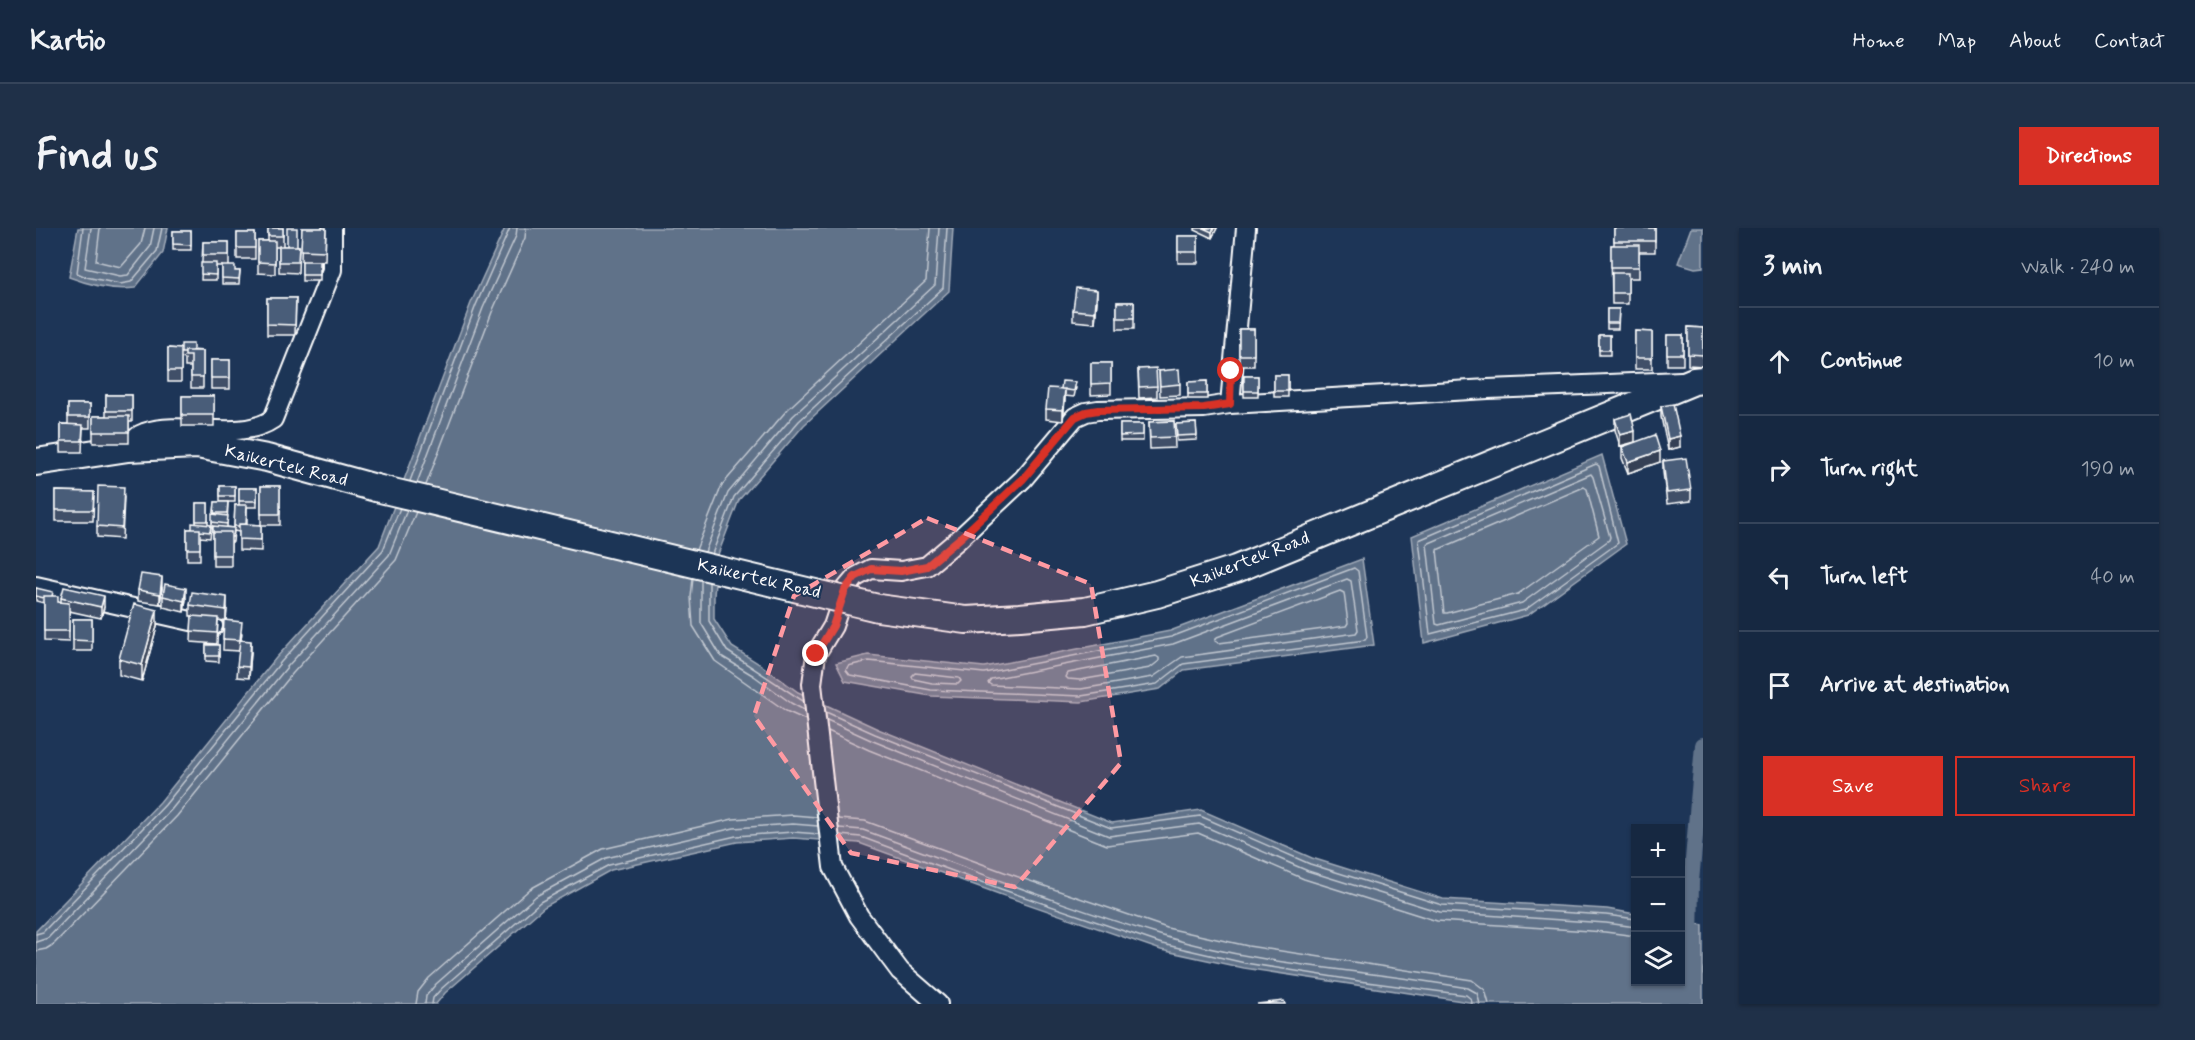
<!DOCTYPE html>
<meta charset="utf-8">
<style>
:root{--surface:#162841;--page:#1f3048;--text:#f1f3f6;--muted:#9ea6b1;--line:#35445a;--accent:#d93025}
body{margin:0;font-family:Mynerve,sans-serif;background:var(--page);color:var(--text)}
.controls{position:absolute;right:18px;bottom:18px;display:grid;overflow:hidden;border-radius:0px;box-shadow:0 2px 4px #0004}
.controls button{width:54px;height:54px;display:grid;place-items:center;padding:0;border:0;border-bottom:2px solid var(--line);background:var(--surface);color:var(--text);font:30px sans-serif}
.stop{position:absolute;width:18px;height:18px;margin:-14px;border:4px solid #d93025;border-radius:50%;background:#fff}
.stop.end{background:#d93025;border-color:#fff;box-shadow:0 2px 6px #0008}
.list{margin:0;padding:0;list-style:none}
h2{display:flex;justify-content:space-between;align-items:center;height:78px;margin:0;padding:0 24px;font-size:26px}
h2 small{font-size:20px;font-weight:400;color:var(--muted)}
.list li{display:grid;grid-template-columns:39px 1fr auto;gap:18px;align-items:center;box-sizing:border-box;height:108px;padding:0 24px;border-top:2px solid var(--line)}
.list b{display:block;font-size:22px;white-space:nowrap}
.list em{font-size:20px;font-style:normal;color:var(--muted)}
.actions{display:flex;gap:12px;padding:18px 24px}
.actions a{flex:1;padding:14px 0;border:2px solid var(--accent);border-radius:0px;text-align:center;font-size:21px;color:var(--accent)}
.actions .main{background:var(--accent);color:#fff}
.icon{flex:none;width:33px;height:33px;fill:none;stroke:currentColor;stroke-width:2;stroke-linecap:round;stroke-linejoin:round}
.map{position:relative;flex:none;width:1667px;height:776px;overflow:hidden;border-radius:0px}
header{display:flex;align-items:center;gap:36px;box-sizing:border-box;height:84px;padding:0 30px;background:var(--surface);border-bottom:2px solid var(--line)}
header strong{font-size:28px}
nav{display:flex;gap:33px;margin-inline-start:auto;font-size:21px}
.intro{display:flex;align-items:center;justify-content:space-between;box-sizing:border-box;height:144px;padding:0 36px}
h1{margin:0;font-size:42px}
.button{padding:15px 27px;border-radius:0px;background:var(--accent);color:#fff;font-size:21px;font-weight:700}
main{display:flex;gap:36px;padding:0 36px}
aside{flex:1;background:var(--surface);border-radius:0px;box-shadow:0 2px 4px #0004}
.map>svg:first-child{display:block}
.water{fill:#617289;stroke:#a0aab8;stroke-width:1.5}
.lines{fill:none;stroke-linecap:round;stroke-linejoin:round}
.shore{stroke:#c0c7d0;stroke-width:1.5}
.canal{stroke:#617289;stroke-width:16}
.minor-casing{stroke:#fff;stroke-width:22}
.secondary-casing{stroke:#fff;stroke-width:30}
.minor{stroke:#1d3557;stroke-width:18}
.secondary{stroke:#1d3557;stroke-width:26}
.secondary-bridge-casing{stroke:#fff;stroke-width:30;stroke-linecap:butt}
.secondary-bridge{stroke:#1d3557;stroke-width:26}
.wall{fill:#405068;stroke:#fff;stroke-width:1.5}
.shaded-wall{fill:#344155;stroke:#fff;stroke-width:1.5}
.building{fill:#4a5d79;stroke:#fff;stroke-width:1.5}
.route{stroke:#d93025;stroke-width:8}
.marked{fill:#ff9aa2;fill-opacity:0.2;stroke:#ff9aa2;stroke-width:4.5;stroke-dasharray:12 8;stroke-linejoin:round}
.labels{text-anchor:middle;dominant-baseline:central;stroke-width:4.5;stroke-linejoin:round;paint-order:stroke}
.street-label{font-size:18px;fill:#fff;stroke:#1d3557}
</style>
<header>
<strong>Kartio</strong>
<nav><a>Home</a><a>Map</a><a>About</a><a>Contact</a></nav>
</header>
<div class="intro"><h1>Find us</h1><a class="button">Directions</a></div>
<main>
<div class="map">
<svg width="1667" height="776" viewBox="0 0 1667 776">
<rect width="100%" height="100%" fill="#1d3557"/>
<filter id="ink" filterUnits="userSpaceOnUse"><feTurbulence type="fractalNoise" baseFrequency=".0167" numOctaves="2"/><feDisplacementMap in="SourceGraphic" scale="12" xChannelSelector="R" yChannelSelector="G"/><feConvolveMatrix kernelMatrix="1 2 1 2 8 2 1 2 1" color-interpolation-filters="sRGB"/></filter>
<g filter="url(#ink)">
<!-- water -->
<path class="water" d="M 42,0 L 132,0 L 127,25 L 99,60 C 77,63 54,57 33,49 Z
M 469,0 L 917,0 L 913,63 L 768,197 L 703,272 L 681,329 L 678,368 L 678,391 L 696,419 L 725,437 L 762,464 L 842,501 L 1076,595 L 1165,582 L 1276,630 L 1407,671 L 1571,681 L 1599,686 L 1600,754 L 1644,754 L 1645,693 L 1667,697 L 1667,776 L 1446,776 L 1208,740 L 1125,722 L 963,666 L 823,615 L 757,610 L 701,614 L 575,642 L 508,679 L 409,765 L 400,776 L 0,776 L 0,703 L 124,574 L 240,430 L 343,318 L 435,75 Z
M 1655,0 L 1667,0 L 1667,39 L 1659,40 L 1642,35 Z
M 1566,227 L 1590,316 L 1492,387 L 1388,415 L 1376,308 Z
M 1326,331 L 1338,417 L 1148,442 L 1124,461 L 1045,474 L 895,468 L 809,453 L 800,435 L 832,427 L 948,439 L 1134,403 Z"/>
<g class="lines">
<!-- shore -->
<path class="shore" d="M 47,0 L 41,45 L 50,49 L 84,56 L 95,54 L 121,23 L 126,0
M 55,0 L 49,40 L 84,48 L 92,47 L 114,19 L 118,0
M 64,0 L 60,33 L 85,39 L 105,16 L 109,0
M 1560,236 L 1563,238 L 1582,315 L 1489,382 L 1394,406 L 1383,312 Z
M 1555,246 L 1557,249 L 1574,309 L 1573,312 L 1486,375 L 1403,397 L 1400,396 L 1391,316 Z
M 374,253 L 440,77 L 474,0
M 381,255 L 447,80 L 480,8 L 481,0
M 390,257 L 456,84 L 489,10 L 490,0
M 1548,259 L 1551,261 L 1563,308 L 1482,366 L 1411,385 L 1408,385 L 1401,322 Z
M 660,322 L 686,257 L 752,181 L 890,53 L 894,0
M 669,324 L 692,265 L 757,188 L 899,57 L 903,0
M 676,326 L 698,269 L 763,193 L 907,60 L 911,0
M 1318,340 L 1322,343 L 1331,409 L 1329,412 L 1147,436 L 1121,456 L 1045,468 L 895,462 L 814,447 L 810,442 L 812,438 L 833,433 L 948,445 L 1135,409 Z
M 657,350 L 655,369 L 657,398 L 679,433 L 750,483 L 770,492
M 1311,351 L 1315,353 L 1322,402 L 1320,405 L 1146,429 L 1117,449 L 1045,461 L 955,457 L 952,455 L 955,451 L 1137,416 Z
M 665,352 L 665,395 L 685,428 L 718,448 L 755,475 L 768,482
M 673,354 L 673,393 L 691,423 L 767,473
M 1304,363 L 1308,365 L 1312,395 L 1310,398 L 1183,415 L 1179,413 L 1181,409 Z
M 1120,428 L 1123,430 L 1123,433 L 1114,440 L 1044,452 L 1032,451 L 1030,449 L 1032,445 Z
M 879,445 L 923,450 L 925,453 L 922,456 L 896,455 L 877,451 L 876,448 Z
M 790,484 L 839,506 L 1075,600 L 1164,588 L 1274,636 L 1406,677 L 1570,687 L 1600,691
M 791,492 L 837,513 L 1073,608 L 1163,596 L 1272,643 L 1404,684 L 1570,695 L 1600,699
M 792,503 L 833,522 L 1071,617 L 1162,605 L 1268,651 L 1401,693 L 1569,704 L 1600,708
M 802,591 L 829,593 L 971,645 L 1131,700 L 1212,718 L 1436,752 L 1449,762 L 1453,776
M 803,600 L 827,602 C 927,638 1026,678 1127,708 C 1226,738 1331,742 1432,760 L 1441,765 L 1444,776
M 804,607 L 825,609 L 965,661 L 1126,716 L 1209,735 L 1323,753 L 1430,767 L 1435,771 L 1436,776
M 0,706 L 7,704 L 129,577 L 245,434 L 347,322 L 364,280
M 0,714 L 12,710 L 135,582 L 251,439 L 353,327 L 371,282
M 0,723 L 10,721 L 18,716 L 141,588 L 257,445 L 360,332 L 380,284
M 380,776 L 382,764 L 393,750 L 494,661 L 567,621 L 697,591 L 757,587 L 781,589
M 389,776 L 390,768 L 400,756 L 500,668 L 570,630 L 698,600 L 757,596 L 782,598
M 396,776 L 397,770 L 405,761 L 504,674 L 573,637 L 700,608 L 757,604 L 783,606"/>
<!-- canal -->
<path class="canal" d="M 1654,716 L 1655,654 L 1667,517"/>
<defs>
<path id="minor" d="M 1194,176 L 1210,0
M 92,220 C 96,214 101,207 108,205 C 148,191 202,215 237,191 L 296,42 L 296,0
M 0,358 L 177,398
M 902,776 L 864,743 L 823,688 L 797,639 L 776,456 L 780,426 L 797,398 L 809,362 L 820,349 L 835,341 L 865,343 L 891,338 L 923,311 L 987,251 L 1039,189 L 1050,184 L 1062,182 L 1168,180 L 1194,176 L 1452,161 L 1645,153"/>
<path id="secondary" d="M 0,234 L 92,220 L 161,217 L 231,230 L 340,260
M 842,380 L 930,392 L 984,389 L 1049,383 L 1121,366 L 1200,341 L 1658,153 L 1667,152"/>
</defs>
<!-- minor casing -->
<use href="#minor" class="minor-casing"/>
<!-- secondary casing -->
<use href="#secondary" class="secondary-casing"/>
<!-- minor -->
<use href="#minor" class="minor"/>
<!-- secondary -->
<use href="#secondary" class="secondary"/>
<defs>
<path id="secondary-bridge" d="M 340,260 L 842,380"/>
</defs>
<!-- secondary-bridge casing -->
<use href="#secondary-bridge" class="secondary-bridge-casing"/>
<!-- secondary-bridge -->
<use href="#secondary-bridge" class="secondary-bridge"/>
</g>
<!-- wall -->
<path class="wall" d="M 232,0 L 247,0 L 247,18 L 263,18 L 262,45 L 243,44 L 243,19 L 239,19 L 239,46 L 222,45 L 222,13 L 232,13 Z
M 266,0 L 290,0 L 289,33 L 284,33 L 284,53 L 266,53 L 266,33 L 265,33 Z
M 1159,0 L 1181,0 L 1176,10 L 1159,2 Z
M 1578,0 L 1619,0 L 1619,24 L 1603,24 L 1603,50 L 1592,50 L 1592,76 L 1576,76 L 1575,17 L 1578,17 Z
M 137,3 L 155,3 L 155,22 L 137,22 Z
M 201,5 L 219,5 L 219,31 L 201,31 Z
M 1142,8 L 1162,8 L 1162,35 L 1142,35 Z
M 167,14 L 193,14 L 193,38 L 199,43 L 204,43 L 203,56 L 186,56 L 186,38 L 180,38 L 180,52 L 165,52 Z
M 231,70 L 260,70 L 259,107 L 231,107 Z
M 1061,73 L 1059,95 L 1037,93 L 1037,82 Z
M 1081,74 L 1098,74 L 1098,101 L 1081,101 Z
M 1571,81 L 1583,81 L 1582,101 L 1571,101 Z
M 1652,99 L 1667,100 L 1667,138 L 1652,137 Z
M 1203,101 L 1218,101 L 1218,138 L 1203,138 Z
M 1599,103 L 1616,104 L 1616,141 L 1599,141 Z
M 1563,107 L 1574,107 L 1574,127 L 1563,127 Z
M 1631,107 L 1647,107 L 1647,137 L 1631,137 Z
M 132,120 L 167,123 L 167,160 L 155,160 L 155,139 L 149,139 L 149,131 L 145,130 L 145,154 L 132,154 Z
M 175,132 L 194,132 L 194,161 L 175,161 Z
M 1055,135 L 1075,135 L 1075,166 L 1055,167 Z
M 1102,141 L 1121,158 L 1121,169 L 1103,170 Z
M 1123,143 L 1144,156 L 1144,167 L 1124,168 Z
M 1238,147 L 1252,147 L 1252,169 L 1238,169 Z
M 1208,148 L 1222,148 L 1222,169 L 1208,169 Z
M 1171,153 L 1171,171 L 1152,171 L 1152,154 Z
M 1040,160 L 1038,169 L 1029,168 L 1027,193 L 1010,191 L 1010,181 L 1025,161 Z
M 70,167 L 96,167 L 96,194 L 93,194 L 93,215 L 57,215 L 57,188 L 70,188 Z
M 146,168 L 178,168 L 178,198 L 146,198 Z
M 32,176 L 54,176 L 54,200 L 47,200 L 46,224 L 25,224 L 25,196 L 32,196 Z
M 1625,178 L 1644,219 L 1632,222 L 1625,189 Z
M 1579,191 L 1599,214 L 1584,218 L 1579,202 Z
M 1138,193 L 1139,220 L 1114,221 L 1113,194 Z
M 1160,195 L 1161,212 L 1141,213 L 1140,196 Z
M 1084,196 L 1107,196 L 1107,213 L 1084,213 Z
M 1586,219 L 1624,234 L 1592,245 L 1586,230 Z
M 1627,233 L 1655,262 L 1655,273 L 1631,276 L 1627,244 Z
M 184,258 L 199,258 L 199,274 L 184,274 Z
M 225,258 L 244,258 L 244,297 L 225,297 L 225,323 L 203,322 L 203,304 L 198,303 L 197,314 L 195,314 L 195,338 L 177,338 L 177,300 L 176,300 L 176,294 L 178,286 L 179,274 L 192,274 L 191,299 L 198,300 L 199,277 L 203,277 L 203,260 L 221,260 L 221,279 L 211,279 L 211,296 L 225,297 Z
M 20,263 L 58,264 L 57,293 L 20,293 Z
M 88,270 L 86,311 L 61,309 L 61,298 Z
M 160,275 L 172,275 L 172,297 L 175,302 L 174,310 L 164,309 L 164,332 L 151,332 L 151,301 L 156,301 L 160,296 Z
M 0,360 L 17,368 L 22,374 L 25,375 L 25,370 L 68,379 L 65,390 L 33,383 L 33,414 L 8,413 L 8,375 L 0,373 Z
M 126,360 L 124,376 L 102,373 L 102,362 Z
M 127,368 L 150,371 L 148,384 L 127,379 Z
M 154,377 L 191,380 L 190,392 L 206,405 L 205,412 L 215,424 L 213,450 L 201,449 L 203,423 L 187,422 L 188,393 L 182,392 L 181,416 L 155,414 L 156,388 L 154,388 Z
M 37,391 L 56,391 L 56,423 L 37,423 Z
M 121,398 L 106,453 L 83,447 L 83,431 Z
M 170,417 L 183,417 L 183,434 L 170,433 Z"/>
<!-- shaded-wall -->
<path class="shaded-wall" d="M 1178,0 L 1181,0 L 1176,10 L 1176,4 Z
M 1061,62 L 1061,73 L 1059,95 L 1059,84 Z
M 1029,161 L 1029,172 L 1027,193 L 1027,182 Z
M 1599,203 L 1599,214 L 1584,218 L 1584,207 Z
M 1644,208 L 1644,219 L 1632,222 L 1632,211 Z
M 1624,223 L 1624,234 L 1592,245 L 1592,234 Z
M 126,349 L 126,360 L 124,376 L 124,366 Z
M 150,360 L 150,371 L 148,384 L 148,373 Z
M 68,368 L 68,379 L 65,390 L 65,379 Z
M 191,369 L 191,380 L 190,393 L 190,382 Z
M 121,382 L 121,398 L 106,453 L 106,437 Z
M 215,413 L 215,424 L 213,450 L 213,439 Z"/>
<!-- building -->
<path class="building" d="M 232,0 L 247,0 L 247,8 L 232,8 Z
M 251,0 L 261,0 L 261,18 L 251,18 Z
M 266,0 L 290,0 L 289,23 L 265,22 Z
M 1167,0 L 1178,0 L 1176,4 Z
M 1578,0 L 1619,0 L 1619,13 L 1578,13 Z
M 137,3 L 155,3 L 155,17 L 137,16 Z
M 201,5 L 219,5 L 219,20 L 201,20 Z
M 1142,8 L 1162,8 L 1162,24 L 1142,24 Z
M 222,13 L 239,13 L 239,35 L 222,34 Z
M 167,14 L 193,14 L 193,27 L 167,27 Z
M 1575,17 L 1603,17 L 1603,39 L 1575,39 Z
M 243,18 L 263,18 L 262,34 L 243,34 Z
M 266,33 L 284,33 L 284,47 L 266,47 Z
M 165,35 L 180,35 L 180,47 L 165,46 Z
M 186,38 L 199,38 L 199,43 L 204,43 L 203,51 L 186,50 Z
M 1576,45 L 1592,45 L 1592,65 L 1576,65 Z
M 1040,60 L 1061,62 L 1059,84 L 1037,82 Z
M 231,70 L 260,70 L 259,97 L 231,96 Z
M 1081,74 L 1098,74 L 1098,90 L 1081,90 Z
M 1571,81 L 1583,81 L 1582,95 L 1571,95 Z
M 1652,99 L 1667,100 L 1667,127 L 1652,126 Z
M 1203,101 L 1218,101 L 1218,127 L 1203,127 Z
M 1599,103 L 1616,104 L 1616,130 L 1599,130 Z
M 1563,107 L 1574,107 L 1574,122 L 1563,122 Z
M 1631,107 L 1647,107 L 1647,126 L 1631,126 Z
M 145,116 L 157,116 L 157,123 L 149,123 L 149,125 L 145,125 Z
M 132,120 L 145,121 L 145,143 L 132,143 Z
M 149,123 L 167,123 L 167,149 L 155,149 L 155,128 L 149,128 Z
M 175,132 L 194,132 L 194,150 L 175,150 Z
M 1055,135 L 1075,135 L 1075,155 L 1055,156 Z
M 1120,140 L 1121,158 L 1103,159 L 1102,141 Z
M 1143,141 L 1144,156 L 1124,158 L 1123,143 Z
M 1238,147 L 1252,147 L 1252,163 L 1238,163 Z
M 1208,148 L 1222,148 L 1222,163 L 1208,163 Z
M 1026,153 L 1040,154 L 1038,163 L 1025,161 Z
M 1171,153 L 1171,166 L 1152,166 L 1152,154 Z
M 1012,160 L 1029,161 L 1027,182 L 1010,181 Z
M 70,167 L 96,167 L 96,183 L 70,183 Z
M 146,168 L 178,168 L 178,187 L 146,187 Z
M 32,176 L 54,176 L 54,189 L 32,189 Z
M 1637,176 L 1644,208 L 1632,211 L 1625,178 Z
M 1595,186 L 1599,203 L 1584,207 L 1579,191 Z
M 57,188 L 93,188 L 93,204 L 57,204 Z
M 1138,193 L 1139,209 L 1114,210 L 1113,194 Z
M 1160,195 L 1161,207 L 1141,208 L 1140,196 Z
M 25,196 L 47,197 L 46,213 L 25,213 Z
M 1084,196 L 1107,196 L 1107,207 L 1084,208 Z
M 1619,207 L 1624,223 L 1592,234 L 1586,219 Z
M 1650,230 L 1655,262 L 1631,265 L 1627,233 Z
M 62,258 L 88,259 L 86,300 L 61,298 Z
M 184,258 L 199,258 L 199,268 L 184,268 Z
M 225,258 L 244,258 L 244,286 L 225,286 Z
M 203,260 L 221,260 L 221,273 L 203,273 Z
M 20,263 L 58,264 L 57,282 L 20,282 Z
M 179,274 L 192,274 L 191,285 L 178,285 Z
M 160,275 L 172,275 L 172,293 L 160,293 Z
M 199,277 L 211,277 L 210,296 L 203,296 L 203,298 L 198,298 Z
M 176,286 L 192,288 L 191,296 L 176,294 Z
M 156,295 L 175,297 L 174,304 L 164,303 L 164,301 L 156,301 Z
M 203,296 L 225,297 L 225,312 L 203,311 Z
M 177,298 L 198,300 L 197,309 L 195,309 L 195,304 L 177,304 Z
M 151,301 L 164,301 L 164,321 L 151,321 Z
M 177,304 L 195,304 L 195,327 L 177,327 Z
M 105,346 L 126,349 L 124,366 L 102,362 Z
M 129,356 L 150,360 L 148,373 L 127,368 Z
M 28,359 L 68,368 L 65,379 L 25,370 Z
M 0,360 L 17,364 L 16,368 L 8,368 L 8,370 L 0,368 Z
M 156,364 L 191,369 L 190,382 L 154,377 Z
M 8,368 L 22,368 L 22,374 L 33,375 L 33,403 L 8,403 Z
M 98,376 L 121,382 L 106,437 L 83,431 Z
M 156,388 L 182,390 L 181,405 L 155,403 Z
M 37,391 L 56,391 L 56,413 L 37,412 Z
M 188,392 L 206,394 L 204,412 L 187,411 Z
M 204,412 L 215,413 L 213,439 L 201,438 Z
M 170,417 L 183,417 L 183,428 L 170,428 Z
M 1248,773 L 1249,776 L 1221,776 Z"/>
</g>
<g class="lines" filter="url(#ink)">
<!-- route -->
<path class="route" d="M 780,426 L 797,398 L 809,362 L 819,349 L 835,341 L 865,343 L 891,338 L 923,311 L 987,251 L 1039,189 L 1050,184 L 1062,182 L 1168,180 L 1194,176 L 1195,143"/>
</g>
<!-- marked area -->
<path class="marked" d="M 891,290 L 1055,356 L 1085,535 L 979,659 L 815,625 L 718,488 L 758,368 Z"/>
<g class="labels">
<!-- street labels -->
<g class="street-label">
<text transform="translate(250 238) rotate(14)">Kaikertek Road</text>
<text transform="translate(1214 332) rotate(-21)">Kaikertek Road</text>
<text transform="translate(723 351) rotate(13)">Kaikertek Road</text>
</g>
</g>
</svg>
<div class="controls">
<button>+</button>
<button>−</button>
<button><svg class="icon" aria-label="layers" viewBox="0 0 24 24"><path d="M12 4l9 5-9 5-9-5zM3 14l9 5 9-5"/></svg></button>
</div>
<div class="stop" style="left:1195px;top:143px"></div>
<div class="stop end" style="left:780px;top:426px"></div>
</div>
<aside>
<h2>3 min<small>Walk · 240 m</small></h2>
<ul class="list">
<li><svg class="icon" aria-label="ahead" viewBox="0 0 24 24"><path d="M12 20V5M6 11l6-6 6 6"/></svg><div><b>Continue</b></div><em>10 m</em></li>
<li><svg class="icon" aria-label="right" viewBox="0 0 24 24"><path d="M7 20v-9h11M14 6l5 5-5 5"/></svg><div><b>Turn right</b></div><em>190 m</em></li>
<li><svg class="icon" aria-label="left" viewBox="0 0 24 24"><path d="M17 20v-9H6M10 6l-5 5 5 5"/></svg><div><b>Turn left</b></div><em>40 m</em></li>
<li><svg class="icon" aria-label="arrive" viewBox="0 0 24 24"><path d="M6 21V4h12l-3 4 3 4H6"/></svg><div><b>Arrive at destination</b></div></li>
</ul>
<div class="actions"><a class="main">Save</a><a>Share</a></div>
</aside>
</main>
